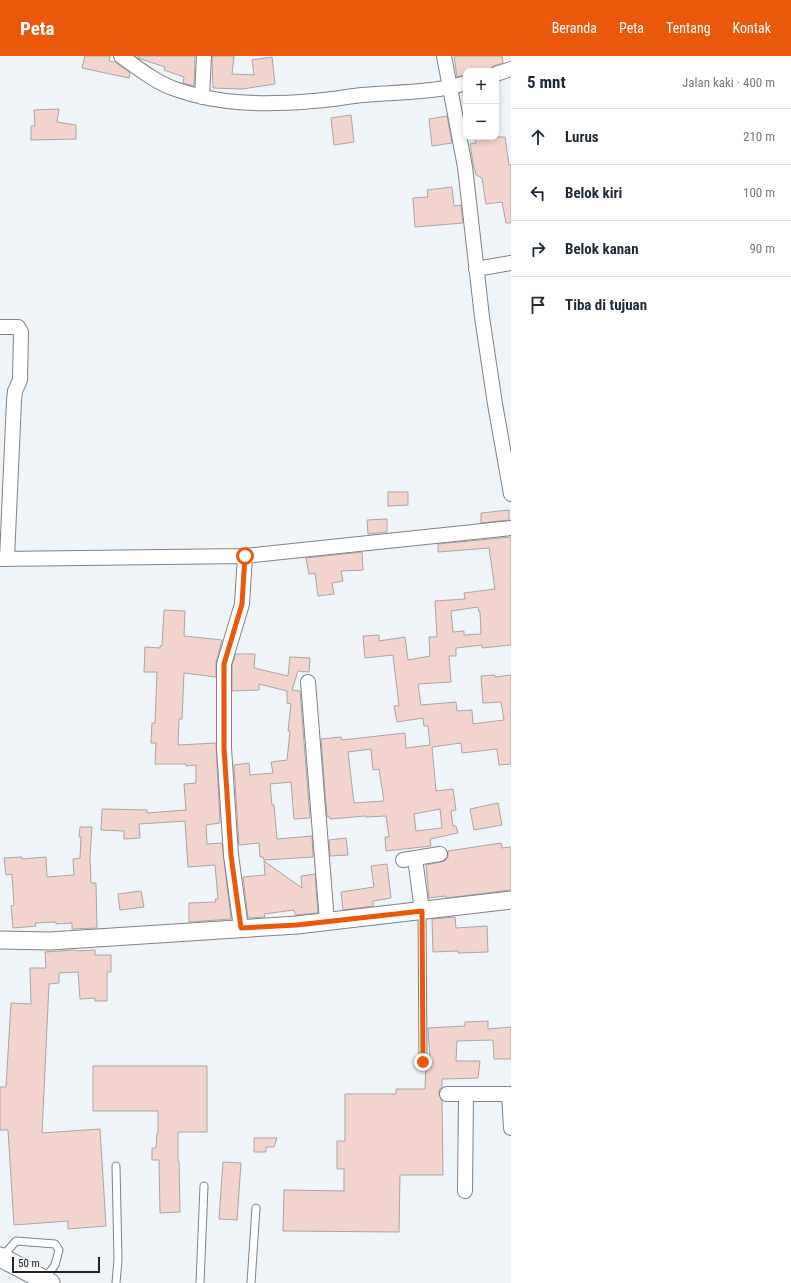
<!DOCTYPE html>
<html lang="id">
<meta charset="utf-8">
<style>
:root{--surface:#fff;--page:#f6f6f7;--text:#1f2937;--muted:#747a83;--line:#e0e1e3;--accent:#ea580c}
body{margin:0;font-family:"Roboto Condensed",sans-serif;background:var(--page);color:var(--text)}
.controls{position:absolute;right:12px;top:12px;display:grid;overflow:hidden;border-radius:8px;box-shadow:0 2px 6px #0003}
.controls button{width:36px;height:36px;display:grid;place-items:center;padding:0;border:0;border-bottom:1px solid var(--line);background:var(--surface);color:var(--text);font:20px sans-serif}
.scale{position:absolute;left:12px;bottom:10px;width:88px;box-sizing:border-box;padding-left:4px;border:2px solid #202223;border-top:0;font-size:11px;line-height:14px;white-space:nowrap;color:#202223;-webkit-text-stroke:3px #eff4f8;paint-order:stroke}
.stop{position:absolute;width:12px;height:12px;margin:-9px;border:3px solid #ea580c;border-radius:50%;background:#fff}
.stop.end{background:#ea580c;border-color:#fff;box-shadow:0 1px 4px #0008}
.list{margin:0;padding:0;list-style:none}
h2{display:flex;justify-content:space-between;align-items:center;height:52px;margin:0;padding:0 16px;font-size:17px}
h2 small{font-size:13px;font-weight:400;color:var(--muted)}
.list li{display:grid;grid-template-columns:26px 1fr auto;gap:12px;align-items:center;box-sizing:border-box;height:56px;padding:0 16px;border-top:1px solid var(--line)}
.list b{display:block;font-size:15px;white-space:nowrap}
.list em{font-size:13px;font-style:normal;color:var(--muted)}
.icon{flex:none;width:22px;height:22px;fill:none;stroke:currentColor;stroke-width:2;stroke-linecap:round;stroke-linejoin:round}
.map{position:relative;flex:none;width:511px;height:1227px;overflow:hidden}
header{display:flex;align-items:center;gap:24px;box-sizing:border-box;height:56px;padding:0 20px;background:var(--accent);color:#fff}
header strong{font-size:19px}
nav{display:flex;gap:22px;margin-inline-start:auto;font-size:14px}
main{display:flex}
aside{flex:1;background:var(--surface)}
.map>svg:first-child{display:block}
.building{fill:#f4d4ce;stroke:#aba4a3;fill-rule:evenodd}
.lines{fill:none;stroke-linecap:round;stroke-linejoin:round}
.service-casing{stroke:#7e8286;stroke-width:9}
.minor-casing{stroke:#7e8286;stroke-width:16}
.tertiary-casing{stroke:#7e8286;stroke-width:19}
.secondary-casing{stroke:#7e8286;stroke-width:21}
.service{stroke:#fff;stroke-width:7}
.minor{stroke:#fff;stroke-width:14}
.tertiary{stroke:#fff;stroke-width:17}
.secondary{stroke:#fff;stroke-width:19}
.route{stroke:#ea580c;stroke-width:5}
</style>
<header>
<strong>Peta</strong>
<nav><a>Beranda</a><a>Peta</a><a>Tentang</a><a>Kontak</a></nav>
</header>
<main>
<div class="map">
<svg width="511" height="1227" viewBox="0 0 511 1227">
<rect width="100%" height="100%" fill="#eff4f8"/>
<!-- building -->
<path class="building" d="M 85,0 L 110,0 L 109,5 L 115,6 L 130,17 L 129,22 L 82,12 Z
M 138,0 L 195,0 L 194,30 L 183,27 L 184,21 L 164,14 L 165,11 L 138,2 Z
M 212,0 L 234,0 L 232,18 L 254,19 L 252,4 L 272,1 L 275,28 L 242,33 L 213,32 Z
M 454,0 L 502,0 L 503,7 L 493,10 L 489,14 L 465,15 L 466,19 L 457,21 Z
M 59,53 L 57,66 L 76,69 L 76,83 L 31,84 L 31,70 L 35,70 L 34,54 Z
M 351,59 L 354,86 L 334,89 L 331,62 Z
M 447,60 L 452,87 L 432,90 L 429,63 Z
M 475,81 L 505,81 L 509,109 L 511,109 L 511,167 L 506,167 L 502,146 L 486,148 L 482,122 L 476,119 L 473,107 L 470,88 L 476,87 Z
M 452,131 L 454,150 L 461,149 L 463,167 L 415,171 L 413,142 L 428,141 L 427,134 Z
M 388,436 L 408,436 L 408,449 L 388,450 Z
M 509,454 L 509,464 L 481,467 L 481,457 Z
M 387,463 L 387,476 L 368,478 L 367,464 Z
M 511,481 L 511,589 L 482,592 L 482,589 L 456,592 L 456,600 L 449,600 L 451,626 L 418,628 L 421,649 L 456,646 L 457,655 L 472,654 L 473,668 L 480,667 L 504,664 L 501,646 L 483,647 L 481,620 L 495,619 L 495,621 L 511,619 L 511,708 L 499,709 L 497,693 L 462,697 L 461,687 L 432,691 L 436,735 L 453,733 L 456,754 L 451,755 L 453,770 L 456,770 L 458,777 L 430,783 L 431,790 L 386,795 L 385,781 L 389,781 L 386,760 L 366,761 L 365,760 L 330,763 L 330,761 L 327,761 L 321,683 L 341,681 L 342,684 L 405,677 L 406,692 L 430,689 L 428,670 L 424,670 L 423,662 L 397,666 L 394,650 L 399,650 L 393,599 L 365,602 L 363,580 L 379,579 L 379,585 L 405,581 L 408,604 L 430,600 L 429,581 L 437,581 L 435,545 L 465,543 L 464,537 L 495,533 L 489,492 L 438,496 L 438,488 ZM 478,551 L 479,556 L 480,556 L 481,578 L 464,579 L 464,575 L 453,576 L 451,555 ZM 371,693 L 373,714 L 379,713 L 384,745 L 354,747 L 348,696 ZM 440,753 L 442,772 L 416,775 L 414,758 Z
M 362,496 L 363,514 L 341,515 L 343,525 L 332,527 L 334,538 L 318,540 L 315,517 L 309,518 L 306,502 Z
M 164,554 L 185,555 L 184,580 L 222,584 L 216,606 L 216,621 L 184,617 L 182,663 L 179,663 L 178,689 L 216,687 L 220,767 L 206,769 L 207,788 L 222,787 L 231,863 L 189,866 L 189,847 L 216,846 L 215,843 L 218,843 L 215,809 L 188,811 L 185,765 L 139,768 L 140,782 L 124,783 L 124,775 L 101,774 L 102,753 L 147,754 L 147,757 L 186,754 L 184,728 L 196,727 L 196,709 L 186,710 L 186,708 L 155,708 L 156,687 L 151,687 L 152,667 L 155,667 L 157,616 L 144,616 L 145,591 L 160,592 L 160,590 L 162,590 Z
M 236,598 L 255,598 L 254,612 L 288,620 L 290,601 L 310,602 L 309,616 L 298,615 L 292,634 L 300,635 L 310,762 L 294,763 L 291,726 L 270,728 L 272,749 L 274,749 L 277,783 L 312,780 L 313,801 L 264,804 L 263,801 L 260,801 L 259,787 L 239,789 L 234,709 L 249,707 L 250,719 L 273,717 L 271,706 L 287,704 L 290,675 L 288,675 L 291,648 L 287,647 L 287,635 L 259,628 L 259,634 L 232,635 L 232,609 Z
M 498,747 L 502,769 L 474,774 L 470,753 Z
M 80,771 L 92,771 L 90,800 L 91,827 L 96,827 L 97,872 L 72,873 L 72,867 L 56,868 L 56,866 L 35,867 L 36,870 L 13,872 L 11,850 L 14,849 L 12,818 L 6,819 L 4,802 L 22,801 L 22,803 L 46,801 L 47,821 L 74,819 L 73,803 L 80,802 L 81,781 L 79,781 Z
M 346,782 L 348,799 L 330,800 L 329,784 Z
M 501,787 L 502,792 L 511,791 L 511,834 L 446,842 L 446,840 L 429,842 L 426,809 L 445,805 L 448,801 L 448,795 Z
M 264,805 L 302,832 L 301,820 L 315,818 L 318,857 L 295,859 L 294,854 L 264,858 L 265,861 L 248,862 L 243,821 L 265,819 Z
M 387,808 L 391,842 L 373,845 L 373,850 L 343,854 L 341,836 L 374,831 L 371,810 Z
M 141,835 L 144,851 L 120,854 L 118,838 Z
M 455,861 L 456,872 L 487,870 L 488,896 L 458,897 L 458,895 L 433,896 L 432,863 Z
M 76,894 L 76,895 L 95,894 L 95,899 L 111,899 L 111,916 L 107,916 L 107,945 L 95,945 L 95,942 L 80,943 L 78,916 L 59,917 L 59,927 L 49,928 L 42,1077 L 100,1073 L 106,1170 L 68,1173 L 68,1165 L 14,1169 L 8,1074 L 0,1074 L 0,1031 L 6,1031 L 11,947 L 31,948 L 30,912 L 46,912 L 45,896 Z
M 488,965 L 488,973 L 511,971 L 511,1003 L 494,1003 L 493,984 L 457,985 L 456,1005 L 480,1005 L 478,1022 L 442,1023 L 442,1031 L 439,1034 L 439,1038 L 442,1045 L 443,1119 L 400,1119 L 399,1176 L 283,1175 L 284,1134 L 344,1135 L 344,1113 L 337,1113 L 337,1085 L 345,1085 L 345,1038 L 396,1038 L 396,1033 L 425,1033 L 426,1010 L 428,1003 L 430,1003 L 428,972 L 465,970 L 465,966 Z
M 93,1010 L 207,1010 L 207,1076 L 178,1076 L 178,1105 L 179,1105 L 180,1156 L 160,1157 L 159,1104 L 152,1104 L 152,1092 L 156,1092 L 157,1077 L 158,1077 L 158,1055 L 93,1055 Z
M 254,1082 L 277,1082 L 274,1091 L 266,1091 L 266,1096 L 254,1096 Z
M 223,1106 L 241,1107 L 237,1164 L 219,1163 Z"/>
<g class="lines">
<defs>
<path id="service" d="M 422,855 L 423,1006
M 2,1201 L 16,1185 L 55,1188 L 59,1194 L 55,1209 L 44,1224
M 116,1227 L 118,1204 L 116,1110
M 200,1227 L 204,1130
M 251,1227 L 256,1152"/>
<path id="minor" d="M 121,0 C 138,12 155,26 175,33 C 219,49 267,49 313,45 C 329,44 345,41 361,39 C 396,36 433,37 466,27
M 444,0 L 465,111 L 482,261 L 495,348 L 511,438
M 496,18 L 511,13
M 202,41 L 204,0
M 476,213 L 511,207
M 0,271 L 18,271 L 21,276 L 20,324 L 15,335 L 14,345 L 7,502
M 0,503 L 245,500 L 511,472
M 308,626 L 327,866
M 415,802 L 422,855
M 403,804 L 440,798
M 241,872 L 231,799 L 224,692 L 224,608 L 242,548 L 245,500
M 447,1038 L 511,1038
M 509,1038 L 511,1072
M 465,1135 L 466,1038"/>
<path id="tertiary" d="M 0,884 L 50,885 L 297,869 L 511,844"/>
<path id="secondary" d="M 0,1201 L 50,1227"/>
</defs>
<!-- service casing -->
<use href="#service" class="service-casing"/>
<!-- minor casing -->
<use href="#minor" class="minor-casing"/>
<!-- tertiary casing -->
<use href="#tertiary" class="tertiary-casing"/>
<!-- secondary casing -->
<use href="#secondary" class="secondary-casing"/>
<!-- service -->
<use href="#service" class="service"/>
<!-- minor -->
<use href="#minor" class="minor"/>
<!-- tertiary -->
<use href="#tertiary" class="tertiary"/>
<!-- secondary -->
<use href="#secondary" class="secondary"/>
</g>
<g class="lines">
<!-- route -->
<path class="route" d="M 245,500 L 242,548 L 224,608 L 224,692 L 231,799 L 241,872 L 297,869 L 422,855 L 423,1006"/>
</g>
</svg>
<div class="controls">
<button>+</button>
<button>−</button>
</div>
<div class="scale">50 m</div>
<div class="stop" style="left:245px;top:500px"></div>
<div class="stop end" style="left:423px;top:1006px"></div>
</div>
<aside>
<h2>5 mnt<small>Jalan kaki · 400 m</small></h2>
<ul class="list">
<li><svg class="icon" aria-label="ahead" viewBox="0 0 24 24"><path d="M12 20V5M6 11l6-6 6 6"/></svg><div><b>Lurus</b></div><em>210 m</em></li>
<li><svg class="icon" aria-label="left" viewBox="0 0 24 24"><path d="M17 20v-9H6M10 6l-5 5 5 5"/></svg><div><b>Belok kiri</b></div><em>100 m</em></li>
<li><svg class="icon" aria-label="right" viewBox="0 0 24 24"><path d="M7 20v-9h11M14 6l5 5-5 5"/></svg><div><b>Belok kanan</b></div><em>90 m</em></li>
<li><svg class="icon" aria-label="arrive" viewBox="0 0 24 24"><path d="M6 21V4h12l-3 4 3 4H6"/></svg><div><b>Tiba di tujuan</b></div></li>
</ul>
</aside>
</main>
